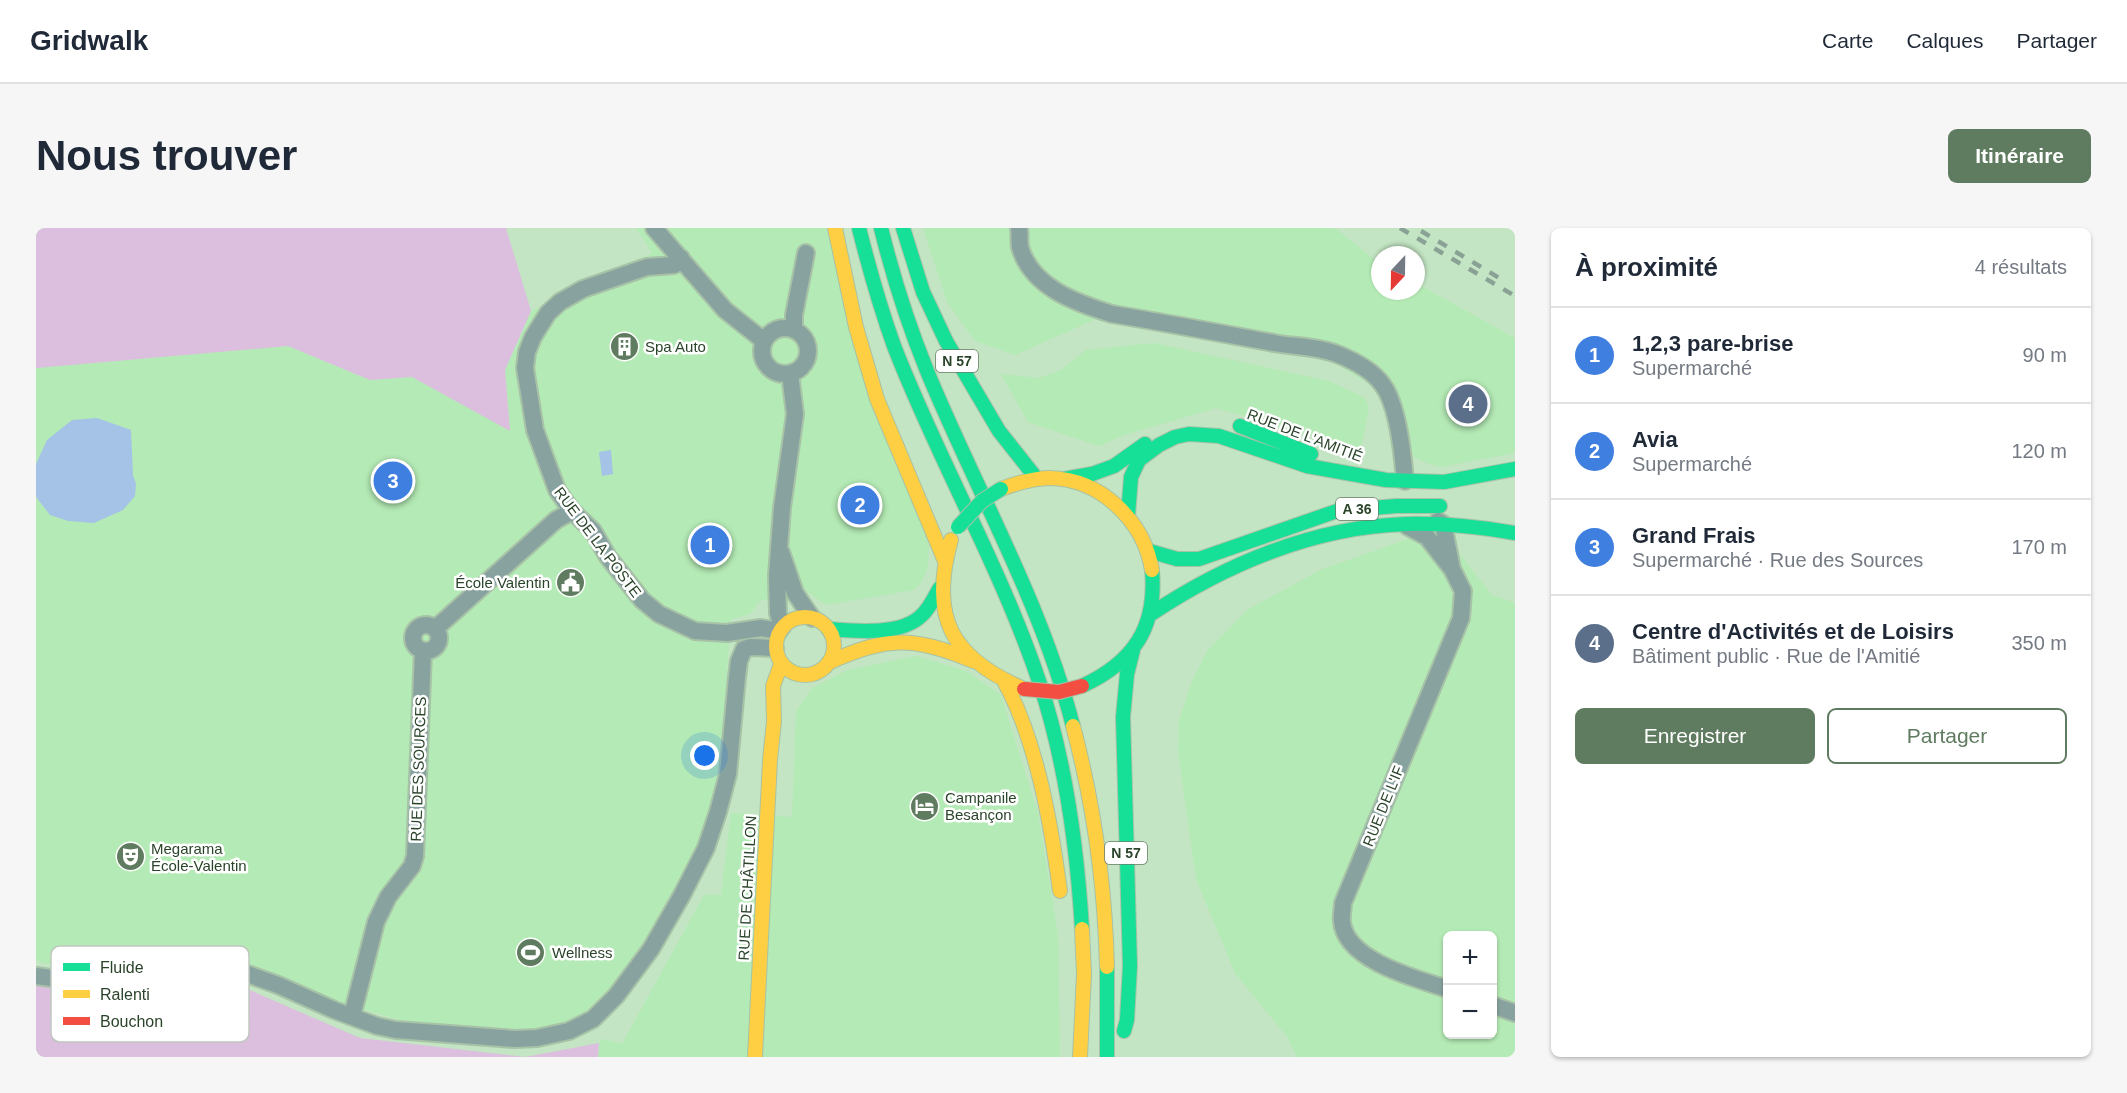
<!DOCTYPE html>
<html lang="fr">
<meta charset="utf-8">
<style>
:root{--surface:#fff;--page:#f6f6f7;--text:#1f2937;--muted:#747a83;--line:#e0e1e3;--accent:#607c60}
body{margin:0;font-family:Helvetica,sans-serif;background:var(--page);color:var(--text)}
.controls{position:absolute;right:18px;bottom:18px;display:grid;overflow:hidden;border-radius:9px;box-shadow:0 2px 4px #0004}
.controls button{width:54px;height:54px;display:grid;place-items:center;padding:0;border:0;border-bottom:2px solid var(--line);background:var(--surface);color:var(--text);font:30px sans-serif}
.compass{position:absolute;left:1335px;top:18px;width:54px;height:54px;border-radius:50%;background:var(--surface);box-shadow:0 2px 4px #0004;rotate:202deg}
.you{position:absolute;left:669px;top:528px;width:21px;height:21px;margin:-15px;border:4px solid #fff;border-radius:50%;background:#1a73e8;box-shadow:0 0 0 9px #1a73e833}
.badge{display:grid;place-items:center;width:39px;height:39px;border-radius:50%;background:var(--accent);color:#fff;font-size:20px;font-weight:700}
.pin{position:absolute;translate:-50% -50%;border:3px solid #fff;box-shadow:0 2px 6px #0006}
.list{margin:0;padding:0;list-style:none}
h2{display:flex;justify-content:space-between;align-items:center;height:78px;margin:0;padding:0 24px;font-size:26px}
h2 small{font-size:20px;font-weight:400;color:var(--muted)}
.list li{display:grid;grid-template-columns:39px 1fr auto;gap:18px;align-items:center;box-sizing:border-box;height:96px;padding:0 24px;border-top:2px solid var(--line)}
.list b{display:block;font-size:22px;white-space:nowrap}
.list p{margin:0;font-size:20px;white-space:nowrap;color:var(--muted)}
.list em{font-size:20px;font-style:normal;color:var(--muted)}
.actions{display:flex;gap:12px;padding:18px 24px}
.actions a{flex:1;padding:14px 0;border:2px solid var(--accent);border-radius:9px;text-align:center;font-size:21px;color:var(--accent)}
.actions .main{background:var(--accent);color:#fff}
.map{position:relative;flex:none;width:1479px;height:829px;overflow:hidden;border-radius:9px}
header{display:flex;align-items:center;gap:36px;box-sizing:border-box;height:84px;padding:0 30px;background:var(--surface);border-bottom:2px solid var(--line)}
header strong{font-size:28px}
nav{display:flex;gap:33px;margin-inline-start:auto;font-size:21px}
.intro{display:flex;align-items:center;justify-content:space-between;box-sizing:border-box;height:144px;padding:0 36px}
h1{margin:0;font-size:42px}
.button{padding:15px 27px;border-radius:9px;background:var(--accent);color:#fff;font-size:21px;font-weight:700}
main{display:flex;gap:36px;padding:0 36px}
aside{flex:1;background:var(--surface);border-radius:9px;box-shadow:0 2px 4px #0004}
.map>svg:first-child{display:block}
.built{fill:#b4eab5;fill-rule:evenodd}
.green{fill:#dcbede}
.water{fill:#a4c3e6}
.lines{fill:none;stroke-linecap:round;stroke-linejoin:round}
.street-casing{stroke:#a7c2a7;stroke-width:20}
.fast-casing{stroke:#a7c2a7;stroke-width:16}
.slow-casing{stroke:#a7c2a7;stroke-width:16}
.street{stroke:#88a39f;stroke-width:16}
.fast{stroke:#16e098;stroke-width:14}
.slow{stroke:#ffcf43;stroke-width:14}
.rail{stroke:#8aa296;stroke-width:4.5;stroke-dasharray:10 10;stroke-linecap:butt}
.fast-bridge-casing{stroke:#a7c2a7;stroke-width:16;stroke-linecap:butt}
.jam-bridge-casing{stroke:#a7c2a7;stroke-width:16;stroke-linecap:butt}
.fast-bridge{stroke:#16e098;stroke-width:14}
.jam-bridge{stroke:#f24e42;stroke-width:14}
.labels{text-anchor:middle;dominant-baseline:central;stroke-width:5;stroke-linejoin:round;paint-order:stroke}
.shield{fill:#fff;stroke:#6a7c6a;stroke-width:1.5}
.shield-label{font-size:14px;font-weight:bold;fill:#2a442a}
.poi-label{font-size:15px;fill:#2a442a;stroke:#fff;text-anchor:start}
.street-label{font-size:15px;fill:#2a442a;stroke:#fff}
.key{fill:#fff;stroke:#bfc7bf;stroke-width:1.5}
.key-label{font-size:16px;fill:#2a442a}
</style>
<header>
<strong>Gridwalk</strong>
<nav><a>Carte</a><a>Calques</a><a>Partager</a></nav>
</header>
<div class="intro"><h1>Nous trouver</h1><a class="button">Itinéraire</a></div>
<main>
<div class="map">
<svg width="1479" height="829" viewBox="0 0 1479 829">
<rect width="100%" height="100%" fill="#c3e5c3"/>
<!-- built -->
<path class="built" d="M 600,0 L 790,0 L 893,317 L 892,339 L 886,353 L 878,362 L 790,377 L 769,362 L 724,373 L 714,386 L 695,391 L 682,566 L 647,656 L 597,739 L 566,777 L 543,792 L 508,801 L 477,805 L 374,795 L 295,772 L 205,734 L 133,731 L 57,743 L 20,739 L 0,732 L 0,140 L 252,118 L 334,152 L 376,149 L 474,202 L 469,142 L 495,83 L 616,25 Z
M 887,0 L 1299,0 L 1344,36 L 1344,63 L 1380,63 L 1380,55 L 1479,110 L 1479,225 L 1405,239 L 1391,235 L 1378,229 L 1359,172 L 1294,132 L 1060,91 L 979,127 L 939,113 L 911,74 Z
M 1118,115 L 1293,153 L 1329,170 L 1333,180 L 1325,220 L 1180,180 L 1088,207 L 1063,218 L 992,194 L 965,146 L 1003,150 L 1025,142 L 1050,122 Z
M 1375,310 L 1426,329 L 1456,367 L 1479,375 L 1479,829 L 1261,829 L 1252,810 L 1199,745 L 1160,651 L 1142,524 L 1143,493 L 1156,453 L 1172,422 L 1211,382 L 1284,342 ZM 1412,708 L 1456,708 L 1456,806 L 1412,806 Z
M 880,428 L 930,443 L 965,467 L 1002,585 L 1022,706 L 1024,829 L 562,829 L 563,815 L 567,811 L 586,816 L 668,667 L 685,667 L 695,585 L 756,589 L 760,483 L 776,460 L 812,442 Z"/>
<!-- green -->
<path class="green" d="M 0,0 L 470,0 L 495,83 L 469,142 L 474,203 L 376,149 L 334,152 L 252,118 L 0,140 Z
M 160,743 L 195,754 L 324,810 L 489,829 L 563,815 L 562,829 L 0,829 L 0,757 L 30,760 Z"/>
<!-- water -->
<path class="water" d="M 61,190 L 95,202 L 97,247 L 100,256 L 99,268 L 87,282 L 58,295 L 32,293 L 14,287 L 0,269 L 0,236 L 11,212 L 36,192 Z
M 575,222 L 577,246 L 566,248 L 563,224 Z"/>
<g class="lines">
<defs>
<path id="street" d="M 618,0 L 689,82 L 728,113
M 983,0 C 984,6 983,13 984,19 C 995,59 1040,75 1076,86 C 1130,95 1184,105 1238,115 C 1259,119 1281,118 1301,126 C 1316,132 1336,142 1346,156 C 1362,176 1367,227 1369,253
M 645,30 L 638,37 L 611,39 L 547,61 L 524,74 L 512,85 L 497,109 L 491,124 L 489,140 L 499,202 L 521,262 L 536,283 L 557,303 L 572,329 L 606,372 L 623,386 L 659,403 L 691,405 L 725,400 L 743,403
M726 123a23 23 0 1 1 46 0a23 23 0 1 1-46 0Z
M 758,102 L 758,87 L 770,25
M 1371,298 L 1391,309 L 1416,341 L 1407,296 L 1402,293
M 745,324 L 759,365 L 776,390
M377 410a13 13 0 1 1 26 0a13 13 0 1 1-26 0Z
M 746,399 L 742,385 L 741,348 L 746,280 L 759,186 L 754,146
M 399,401 L 520,292 L 536,283
M 0,748 L 29,752 L 155,738 L 203,743 L 242,757 L 298,782 L 341,798 L 360,802 L 479,811 L 501,810 L 533,803 L 557,791 L 580,768 L 615,721 L 646,667 L 670,620 L 682,584 L 692,546 L 701,449 L 703,433 L 708,421 L 715,419 L 739,420
M 1412,761 C 1381,751 1310,733 1306,694 C 1305,688 1307,681 1307,675 L 1425,390 L 1427,363 L 1416,341
M 1456,777 L 1479,785
M 316,788 L 340,694 L 352,669 L 376,638 L 379,628 L 387,423"/>
<path id="fast" d="M 823,0 C 833,40 844,79 858,118 C 902,232 965,339 1004,456 C 1030,535 1041,618 1046,701
M 845,0 C 857,49 872,96 891,143 C 940,262 1005,373 1037,498
M 867,0 L 887,64 L 910,113 L 963,203 L 1001,251
M 1204,198 L 1275,226
M 1028,251 L 1056,246 L 1078,238 L 1109,216
M 1092,287 L 1095,249 L 1103,232 L 1123,217 L 1139,209 L 1153,206 L 1183,208 L 1271,238 L 1350,252 L 1408,254 L 1479,241
M 1113,323 L 1141,331 L 1163,331 L 1301,283 L 1360,278 L 1404,278
M 1115,386 C 1190,336 1278,299 1370,296 C 1407,295 1443,299 1479,305
M 792,401 C 818,403 866,408 886,387 C 894,380 898,369 904,360
M 1046,458 C 1098,434 1121,399 1116,342
M 1071,739 L 1071,829
M 1088,803 L 1091,792 L 1094,738 L 1087,489 L 1091,446 L 1097,422"/>
<path id="slow" d="M 799,0 L 820,99 L 841,171 L 908,331
M 965,261 C 981,255 997,250 1014,250 C 1065,251 1108,293 1116,342
M 915,312 C 893,389 915,430 988,461
M740 418a29 29 0 1 1 58 0a29 29 0 1 1-58 0Z
M 792,435 C 850,408 878,408 937,433
M 969,455 C 1001,514 1015,596 1024,663
M 1037,498 C 1058,577 1069,657 1071,739
M 719,829 L 734,532 L 738,493 L 737,458 L 745,436
M 1044,829 L 1048,746 L 1046,701"/>
</defs>
<!-- street casing -->
<use href="#street" class="street-casing"/>
<!-- fast casing -->
<use href="#fast" class="fast-casing"/>
<!-- slow casing -->
<use href="#slow" class="slow-casing"/>
<!-- street -->
<use href="#street" class="street"/>
<!-- fast -->
<use href="#fast" class="fast"/>
<!-- slow -->
<use href="#slow" class="slow"/>
<!-- rail -->
<path class="rail" d="M 1364,0 L 1479,68
M 1385,3 L 1470,54"/>
<defs>
<path id="fast-bridge" d="M 922,299 L 946,273 L 965,261"/>
<path id="jam-bridge" d="M 988,461 L 1023,464 L 1046,458"/>
</defs>
<!-- fast-bridge casing -->
<use href="#fast-bridge" class="fast-bridge-casing"/>
<!-- jam-bridge casing -->
<use href="#jam-bridge" class="jam-bridge-casing"/>
<!-- fast-bridge -->
<use href="#fast-bridge" class="fast-bridge"/>
<!-- jam-bridge -->
<use href="#jam-bridge" class="jam-bridge"/>
</g>
<!-- icons -->
<defs>
<symbol id="building-disc" viewBox="-11 -11 22 22"><circle r="9.5" fill="#607c60" stroke="#fff"/><path d="M-4-6H4V6H1V3H-1V6H-4ZM-2.5-4.3h1.7v1.8h-1.7ZM.8-4.3h1.7v1.8H.8ZM-2.5-1h1.7V.8h-1.7ZM.8-1h1.7V.8H.8Z" fill="#fff"/></symbol>
<symbol id="civic-disc" viewBox="-11 -11 22 22"><circle r="9.5" fill="#607c60" stroke="#fff"/><path d="M-.6-6.5H3V-4.5H.6V-3L4-1V1h2V6H-6V1h2V-1L-.6-3ZM-1.2 2.5V6h2.4V2.5Z" fill="#fff"/></symbol>
<symbol id="hotel-disc" viewBox="-11 -11 22 22"><circle r="9.5" fill="#607c60" stroke="#fff"/><path d="M-6-4.5h1.5V1H6V5H4.5V3h-9V5H-6ZM-4 0a1.8 1.8 0 1 1 3.6 0ZM.5 0V-2.5h3Q6-2.5 6 0Z" fill="#fff"/></symbol>
<symbol id="theatre-disc" viewBox="-11 -11 22 22"><circle r="9.5" fill="#607c60" stroke="#fff"/><path d="M-5-5.5Q0-4 5-5.5V0Q5 5 0 6Q-5 5-5 0ZM-3.3-2.5H-1v1.5H-3.3ZM1-2.5H3.3v1.5H1ZM-2.8 1Q0 5.5 2.8 1Z" fill="#fff"/></symbol>
<symbol id="stadium-disc" viewBox="-11 -11 22 22"><circle r="9.5" fill="#607c60" stroke="#fff"/><path d="M0-5a6.5 5 0 1 0 0 10a6.5 5 0 1 0 0-10ZM-3.5-1.8h7v3.6h-7Z" fill="#fff"/></symbol>
</defs>
<g fill-rule="evenodd">
<use href="#building-disc" x="572" y="102" width="33" height="33"/>
<use href="#civic-disc" x="518" y="338" width="33" height="33"/>
<use href="#hotel-disc" x="872" y="562" width="33" height="33"/>
<use href="#theatre-disc" x="78" y="612" width="33" height="33"/>
<use href="#stadium-disc" x="478" y="708" width="33" height="33"/>
</g>
<g class="labels">
<!-- shield labels -->
<g class="shield">
<rect x="900" y="122" width="42" height="22" rx="4.5"/>
<rect x="1300" y="270" width="42" height="22" rx="4.5"/>
<rect x="1069" y="614" width="42" height="22" rx="4.5"/>
</g>
<g class="shield-label">
<text x="921" y="133">N 57</text>
<text x="1321" y="281">A 36</text>
<text x="1090" y="625">N 57</text>
</g>
<!-- poi labels -->
<g class="poi-label">
<text x="609" y="118">Spa Auto</text>
<text x="514" y="354" text-anchor="end">École Valentin</text>
<text x="909" y="569">Campanile<tspan x="909" dy="17">Besançon</tspan></text>
<text x="115" y="620">Megarama<tspan x="115" dy="17">École-Valentin</tspan></text>
<text x="516" y="724">Wellness</text>
</g>
<!-- street labels -->
<g class="street-label">
<text transform="translate(1269 207) rotate(21)">RUE DE L'AMITIÉ</text>
<text transform="translate(562 314) rotate(53)">RUE DE LA POSTE</text>
<text transform="translate(382 541) rotate(-88)">RUE DES SOURCES</text>
<text transform="translate(1347 578) rotate(-68)">RUE DE L'IF</text>
<text transform="translate(711 660) rotate(-87)">RUE DE CHÂTILLON</text>
</g>
</g>
<!-- legend -->
<rect x="15" y="718" width="198" height="96" rx="9" class="key"/>
<rect x="27" y="735" width="27" height="8" fill="#16e098"/>
<rect x="27" y="762" width="27" height="8" fill="#ffcf43"/>
<rect x="27" y="789" width="27" height="8" fill="#f24e42"/>
<g class="key-label">
<text x="64" y="745">Fluide</text>
<text x="64" y="772">Ralenti</text>
<text x="64" y="799">Bouchon</text>
</g>
</svg>
<div class="controls">
<button>+</button>
<button>−</button>
</div>
<svg class="compass" viewBox="-18 -18 36 36"><path d="M0-13l5 13h-10z" fill="#e53935"/><path d="M0 13l5-13h-10z" fill="#747a83"/></svg>
<div class="you"></div>
<div class="pin badge" style="left:674px;top:317px;background:#3f7fe0">1</div>
<div class="pin badge" style="left:824px;top:277px;background:#3f7fe0">2</div>
<div class="pin badge" style="left:357px;top:253px;background:#3f7fe0">3</div>
<div class="pin badge" style="left:1432px;top:176px;background:#5c6f8a">4</div>
</div>
<aside>
<h2>À proximité<small>4 résultats</small></h2>
<ul class="list">
<li><span class="badge" style="background:#3f7fe0">1</span><div><b>1,2,3 pare-brise</b><p>Supermarché</p></div><em>90 m</em></li>
<li><span class="badge" style="background:#3f7fe0">2</span><div><b>Avia</b><p>Supermarché</p></div><em>120 m</em></li>
<li><span class="badge" style="background:#3f7fe0">3</span><div><b>Grand Frais</b><p>Supermarché · Rue des Sources</p></div><em>170 m</em></li>
<li><span class="badge" style="background:#5c6f8a">4</span><div><b>Centre d'Activités et de Loisirs</b><p>Bâtiment public · Rue de l'Amitié</p></div><em>350 m</em></li>
</ul>
<div class="actions"><a class="main">Enregistrer</a><a>Partager</a></div>
</aside>
</main>
